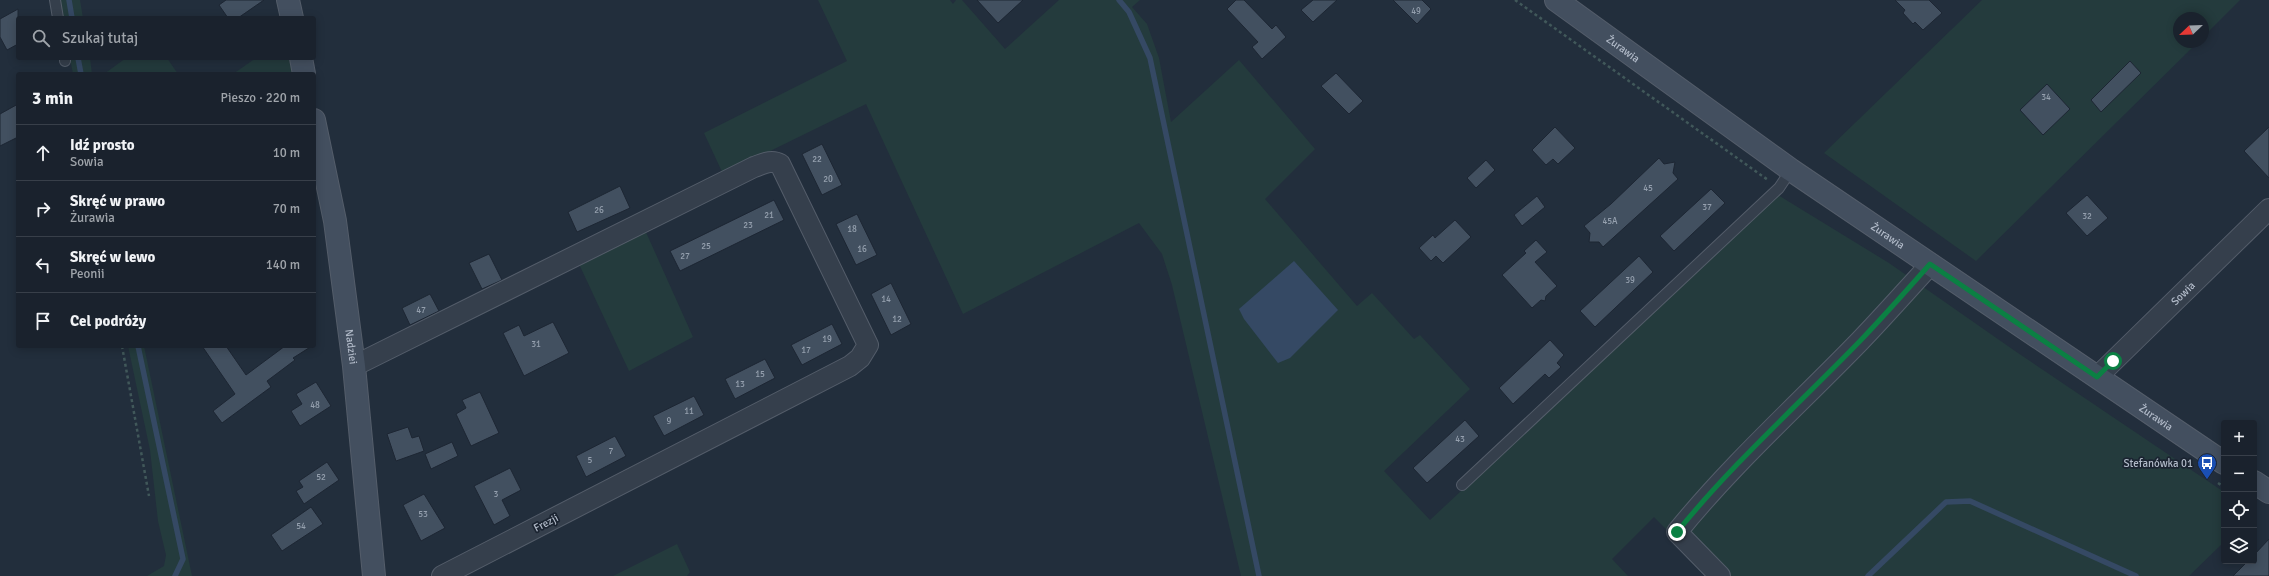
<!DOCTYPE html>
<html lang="pl">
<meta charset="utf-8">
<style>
:root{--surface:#1a222d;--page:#272f39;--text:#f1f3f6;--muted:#9fa4aa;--line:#383f49}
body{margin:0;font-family:Signika,sans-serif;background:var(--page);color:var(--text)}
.controls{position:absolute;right:12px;bottom:12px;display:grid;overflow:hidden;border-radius:4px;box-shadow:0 2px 10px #0003}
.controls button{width:36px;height:36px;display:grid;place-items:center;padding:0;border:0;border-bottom:1px solid var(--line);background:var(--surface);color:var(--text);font:20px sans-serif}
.compass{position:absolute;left:2173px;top:12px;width:36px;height:36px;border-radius:50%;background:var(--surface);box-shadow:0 2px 10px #0003;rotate:247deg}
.stop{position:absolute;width:12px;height:12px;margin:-9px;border:3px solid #0b8043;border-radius:50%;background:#fff}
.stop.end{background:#0b8043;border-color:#fff;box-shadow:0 1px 4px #0008}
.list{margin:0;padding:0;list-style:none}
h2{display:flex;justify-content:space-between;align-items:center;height:52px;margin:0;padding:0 16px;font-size:17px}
h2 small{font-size:13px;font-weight:400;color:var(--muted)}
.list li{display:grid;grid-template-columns:26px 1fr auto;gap:12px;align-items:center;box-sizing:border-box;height:56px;padding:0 16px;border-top:1px solid var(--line)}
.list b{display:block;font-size:15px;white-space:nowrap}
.list p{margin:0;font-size:13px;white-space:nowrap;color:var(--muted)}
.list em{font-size:13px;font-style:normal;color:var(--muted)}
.icon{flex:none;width:22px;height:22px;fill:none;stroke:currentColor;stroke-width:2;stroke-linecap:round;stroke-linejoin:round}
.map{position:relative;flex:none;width:2269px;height:576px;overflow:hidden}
.search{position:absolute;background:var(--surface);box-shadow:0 2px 10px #0003;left:16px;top:16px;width:300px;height:44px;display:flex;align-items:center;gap:10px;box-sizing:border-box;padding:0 14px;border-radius:4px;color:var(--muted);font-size:15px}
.panel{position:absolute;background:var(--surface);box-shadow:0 2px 10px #0003;left:16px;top:72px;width:300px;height:276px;border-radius:4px}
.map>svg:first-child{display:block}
.green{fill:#243b3d}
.water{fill:#354964}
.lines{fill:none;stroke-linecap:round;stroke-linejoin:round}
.stream{stroke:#354964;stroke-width:5.5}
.building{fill:#425060;stroke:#1d2633}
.lane-casing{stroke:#545d6a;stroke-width:12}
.street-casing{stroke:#545d6a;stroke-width:22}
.secondary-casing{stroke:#545d6a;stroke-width:24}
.path{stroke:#41585a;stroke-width:2.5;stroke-dasharray:3 3;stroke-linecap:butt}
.lane{stroke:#353f4c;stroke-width:10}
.street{stroke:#353f4c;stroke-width:20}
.secondary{stroke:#434f5f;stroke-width:22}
.route{stroke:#0b8043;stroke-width:5}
.labels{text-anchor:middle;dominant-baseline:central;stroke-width:3.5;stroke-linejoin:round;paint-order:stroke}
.number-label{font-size:9px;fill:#95a0ae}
.street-label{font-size:11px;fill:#b1bac8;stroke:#1b2431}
.poi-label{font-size:11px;fill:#b1bac8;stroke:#1b2431;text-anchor:end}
</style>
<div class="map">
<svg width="2269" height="576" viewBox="0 0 2269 576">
<rect width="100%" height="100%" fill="#222e3c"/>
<!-- green -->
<path class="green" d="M 59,0 L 80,0 L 83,18 L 63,18 Z
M 818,0 L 950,0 L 953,4 L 956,0 L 962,0 L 1005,49 L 1059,0 L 1140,0 L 1132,7 L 1147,24 L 1159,58 L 1171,122 L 1239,60 L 1315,149 L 1265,199 L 1357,306 L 1372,293 L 1414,339 L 1420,335 L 1470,389 L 1384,471 L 1430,520 L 1778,195 L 1889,263 L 2015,351 L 2224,492 L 2224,542 L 2189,576 L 1729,576 L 1668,531 L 1654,517 L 1612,559 L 1628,576 L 1241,576 L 1172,285 L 1162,254 L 1139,223 L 963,314 L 866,104 L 723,174 L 704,133 L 847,61 Z
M 1982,0 L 2240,0 L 2203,37 L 2203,18 L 2179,18 L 2179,42 L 2198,42 L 1976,261 L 1824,153 Z
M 70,58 L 90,58 L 92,74 L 73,74 Z
M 126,58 L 167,58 L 178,74 L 104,74 Z
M 256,58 L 289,58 L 293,74 L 233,74 Z
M 645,230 L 693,337 L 629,371 L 579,264 Z
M 128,346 L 144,346 L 192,576 L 147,576 L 164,566 L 166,555 L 158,521 L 150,450 Z
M 677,544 L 690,572 L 687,576 L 613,576 Z"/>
<!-- water -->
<path class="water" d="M 1294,261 L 1338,310 L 1290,358 L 1278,363 L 1244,319 L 1239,309 Z"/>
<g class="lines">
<!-- stream -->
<path class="stream" d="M 69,0 L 72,18
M 1119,0 L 1129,12 L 1150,58 L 1259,576
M 78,58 L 81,74
M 138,346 L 183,559 L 175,576
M 1868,576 L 1946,502 L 1970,501 L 2136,576"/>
</g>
<!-- building -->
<path class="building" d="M 226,0 L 264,0 L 238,18 L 228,18 L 219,5 Z
M 977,0 L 1023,0 L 998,23 Z
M 1236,0 L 1244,0 L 1272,29 L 1276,25 L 1286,37 L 1262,59 L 1252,47 L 1258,42 L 1227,9 Z
M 1313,0 L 1337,0 L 1313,22 L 1301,10 Z
M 1393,0 L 1422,0 L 1431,9 L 1417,24 Z
M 1895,0 L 1929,0 L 1942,13 L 1923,30 L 1915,22 L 1913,24 L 1903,13 L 1905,10 Z
M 18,9 L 18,44 L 7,50 L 0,37 L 0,19 Z
M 2130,61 L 2141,73 L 2101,112 L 2091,100 Z
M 1336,73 L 1363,101 L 1349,114 L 1321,86 Z
M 2047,84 L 2070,109 L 2043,135 L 2020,110 Z
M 18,104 L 18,137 L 0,146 L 0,114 Z
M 1555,127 L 1575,148 L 1558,164 L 1553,159 L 1546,165 L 1532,150 Z
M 2269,127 L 2269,178 L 2244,151 Z
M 822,144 L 842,185 L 822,195 L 802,154 Z
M 1659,158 L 1664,164 L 1675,162 L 1673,173 L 1678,179 L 1603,247 L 1599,242 L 1589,242 L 1590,233 L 1584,226 L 1611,204 Z
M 1486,160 L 1495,170 L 1476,188 L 1467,178 Z
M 620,186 L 630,208 L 577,232 L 568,212 Z
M 1711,189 L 1725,203 L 1674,251 L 1660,236 Z
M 2087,195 L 2108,218 L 2087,236 L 2066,213 Z
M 1537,196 L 1545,207 L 1522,226 L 1514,215 Z
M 774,200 L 784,220 L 680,271 L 670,251 Z
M 857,214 L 877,255 L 856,265 L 836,224 Z
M 1455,220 L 1471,237 L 1443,263 L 1436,256 L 1431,261 L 1419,248 L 1433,235 L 1435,238 Z
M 1536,240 L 1547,252 L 1535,262 L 1557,286 L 1546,296 L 1545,301 L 1541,300 L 1532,308 L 1502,275 L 1526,253 L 1524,251 Z
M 489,254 L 502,280 L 482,289 L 469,263 Z
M 1639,256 L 1653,272 L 1595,327 L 1580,311 Z
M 891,283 L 911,324 L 891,335 L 871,294 Z
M 430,294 L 439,311 L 410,325 L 402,308 Z
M 553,322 L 569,353 L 524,376 L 503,333 L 519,325 L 524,336 Z
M 832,324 L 842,344 L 802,365 L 791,345 Z
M 1550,340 L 1564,355 L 1557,363 L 1561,367 L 1549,378 L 1545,374 L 1513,404 L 1499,388 Z
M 202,346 L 226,346 L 246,375 L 285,346 L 312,346 L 293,358 L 295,360 L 267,381 L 271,387 L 222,423 L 213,411 L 235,394 Z
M 765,359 L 775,378 L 735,399 L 725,379 Z
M 316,382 L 331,406 L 300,426 L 291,411 L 302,404 L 296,394 Z
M 480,392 L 499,433 L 471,446 L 456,414 L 466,408 L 462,400 Z
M 694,396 L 704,415 L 664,436 L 653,416 Z
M 1465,420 L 1479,436 L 1427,483 L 1413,468 Z
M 408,427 L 412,438 L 419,436 L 424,451 L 396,461 L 387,434 Z
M 615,436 L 626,456 L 586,477 L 576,456 Z
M 452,442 L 458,456 L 431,469 L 425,454 Z
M 327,462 L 339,480 L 304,504 L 296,491 L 303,487 L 299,481 Z
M 510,468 L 521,490 L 502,500 L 510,516 L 494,525 L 474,486 Z
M 424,494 L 445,528 L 421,541 L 403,505 Z
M 311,507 L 323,524 L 282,551 L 271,535 Z
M 2269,539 L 2269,576 L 2233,576 L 2248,561 L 2254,561 L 2254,555 Z"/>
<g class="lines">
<defs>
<path id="lane" d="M 55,0 L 58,18
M 65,58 L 65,61
M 1462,485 L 1779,188 L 1791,170"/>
<g id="street">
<path d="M 354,366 L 754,167 C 763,164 771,159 780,164 L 868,345 L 860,358 L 850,366 L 442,576"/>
<path id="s1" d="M 2097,377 L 2269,209"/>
<path d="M 1720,576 L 1677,532 C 1733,463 1799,404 1860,341 C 1884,316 1907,290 1931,264"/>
</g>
<g id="secondary">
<path d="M 288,0 L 292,18"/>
<path id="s2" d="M 1556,0 L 1791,170 L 2224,463"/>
<path d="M 301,58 L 304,74"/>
<path id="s3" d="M 314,120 L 335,221 L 354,366 L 374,576"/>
<path d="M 2254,482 L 2269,492"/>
</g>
</defs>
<!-- lane casing -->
<use href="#lane" class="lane-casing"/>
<!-- street casing -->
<use href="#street" class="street-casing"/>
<!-- secondary casing -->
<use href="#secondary" class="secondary-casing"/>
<!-- path -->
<path class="path" d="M 1515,0 L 1768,180
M 122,346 L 149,496
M 2218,483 L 2224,487"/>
<!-- lane -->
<use href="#lane" class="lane"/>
<!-- street -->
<use href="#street" class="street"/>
<!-- secondary -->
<use href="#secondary" class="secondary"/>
</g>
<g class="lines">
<!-- route -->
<path class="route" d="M 1677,532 C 1733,463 1799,404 1860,341 C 1884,316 1907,290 1930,264 L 2097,377 L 2113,361"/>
</g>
<!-- icons -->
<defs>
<symbol id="bus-pin" viewBox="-11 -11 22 30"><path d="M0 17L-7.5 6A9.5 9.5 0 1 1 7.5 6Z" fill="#1a4fb4" stroke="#1b2431"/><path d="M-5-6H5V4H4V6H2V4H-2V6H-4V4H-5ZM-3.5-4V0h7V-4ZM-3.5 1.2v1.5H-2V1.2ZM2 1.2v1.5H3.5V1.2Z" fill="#fff"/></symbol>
</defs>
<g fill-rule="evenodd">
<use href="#bus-pin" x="2196" y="452" width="22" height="30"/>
</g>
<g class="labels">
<!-- number labels -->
<g class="number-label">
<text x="1416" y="11">49</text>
<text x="2046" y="97">34</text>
<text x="817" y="159">22</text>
<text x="828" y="179">20</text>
<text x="1648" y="188">45</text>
<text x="1707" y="207">37</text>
<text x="599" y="210">26</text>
<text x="769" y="215">21</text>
<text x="2087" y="216">32</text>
<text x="1610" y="221">45A</text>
<text x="748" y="225">23</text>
<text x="852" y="229">18</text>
<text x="706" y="246">25</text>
<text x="862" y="249">16</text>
<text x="685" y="256">27</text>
<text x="1630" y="280">39</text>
<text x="886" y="299">14</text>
<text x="421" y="310">47</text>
<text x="897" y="319">12</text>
<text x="827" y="339">19</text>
<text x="536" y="344">31</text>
<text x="806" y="350">17</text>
<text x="760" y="374">15</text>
<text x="740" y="384">13</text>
<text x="315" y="405">48</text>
<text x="689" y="411">11</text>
<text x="669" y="421">9</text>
<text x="1460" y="439">43</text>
<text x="611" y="451">7</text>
<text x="590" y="460">5</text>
<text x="321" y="477">52</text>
<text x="496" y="494">3</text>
<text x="423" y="514">53</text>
<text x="301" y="526">54</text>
</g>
<!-- street labels -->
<g class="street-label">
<text stroke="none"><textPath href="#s2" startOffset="83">Żurawia</textPath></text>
<text stroke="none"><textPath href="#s2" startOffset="407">Żurawia</textPath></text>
<text stroke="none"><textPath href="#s1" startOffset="120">Sowia</textPath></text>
<text stroke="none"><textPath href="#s3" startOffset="230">Nadziei</textPath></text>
<text stroke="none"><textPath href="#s2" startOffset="731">Żurawia</textPath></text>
<text transform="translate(546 523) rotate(-27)">Frezji</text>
</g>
<!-- poi labels -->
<g class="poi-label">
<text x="2193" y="463">Stefanówka 01</text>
</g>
</g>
</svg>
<div class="controls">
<button>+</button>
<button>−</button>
<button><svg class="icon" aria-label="locate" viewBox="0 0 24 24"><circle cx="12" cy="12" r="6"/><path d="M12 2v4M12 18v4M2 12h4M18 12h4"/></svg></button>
<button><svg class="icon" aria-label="layers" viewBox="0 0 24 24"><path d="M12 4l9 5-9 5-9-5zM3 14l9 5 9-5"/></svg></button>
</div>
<svg class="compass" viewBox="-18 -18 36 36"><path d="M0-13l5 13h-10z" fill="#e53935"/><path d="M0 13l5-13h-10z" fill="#9fa4aa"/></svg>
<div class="stop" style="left:2113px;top:361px"></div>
<div class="stop end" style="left:1677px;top:532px"></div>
<div class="search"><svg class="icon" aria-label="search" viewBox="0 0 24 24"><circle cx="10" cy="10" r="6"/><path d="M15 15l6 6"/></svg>Szukaj tutaj</div>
<section class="panel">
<h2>3 min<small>Pieszo · 220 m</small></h2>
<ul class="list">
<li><svg class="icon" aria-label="ahead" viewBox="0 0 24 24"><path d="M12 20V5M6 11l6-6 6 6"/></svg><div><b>Idź prosto</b><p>Sowia</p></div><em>10 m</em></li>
<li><svg class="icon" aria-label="right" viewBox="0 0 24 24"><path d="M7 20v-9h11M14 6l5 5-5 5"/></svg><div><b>Skręć w prawo</b><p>Żurawia</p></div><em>70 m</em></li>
<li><svg class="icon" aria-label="left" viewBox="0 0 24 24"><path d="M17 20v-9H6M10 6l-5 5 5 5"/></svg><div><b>Skręć w lewo</b><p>Peonii</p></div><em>140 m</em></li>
<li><svg class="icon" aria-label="arrive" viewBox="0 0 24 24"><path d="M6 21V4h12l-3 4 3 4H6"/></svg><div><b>Cel podróży</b></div></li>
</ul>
</section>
</div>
